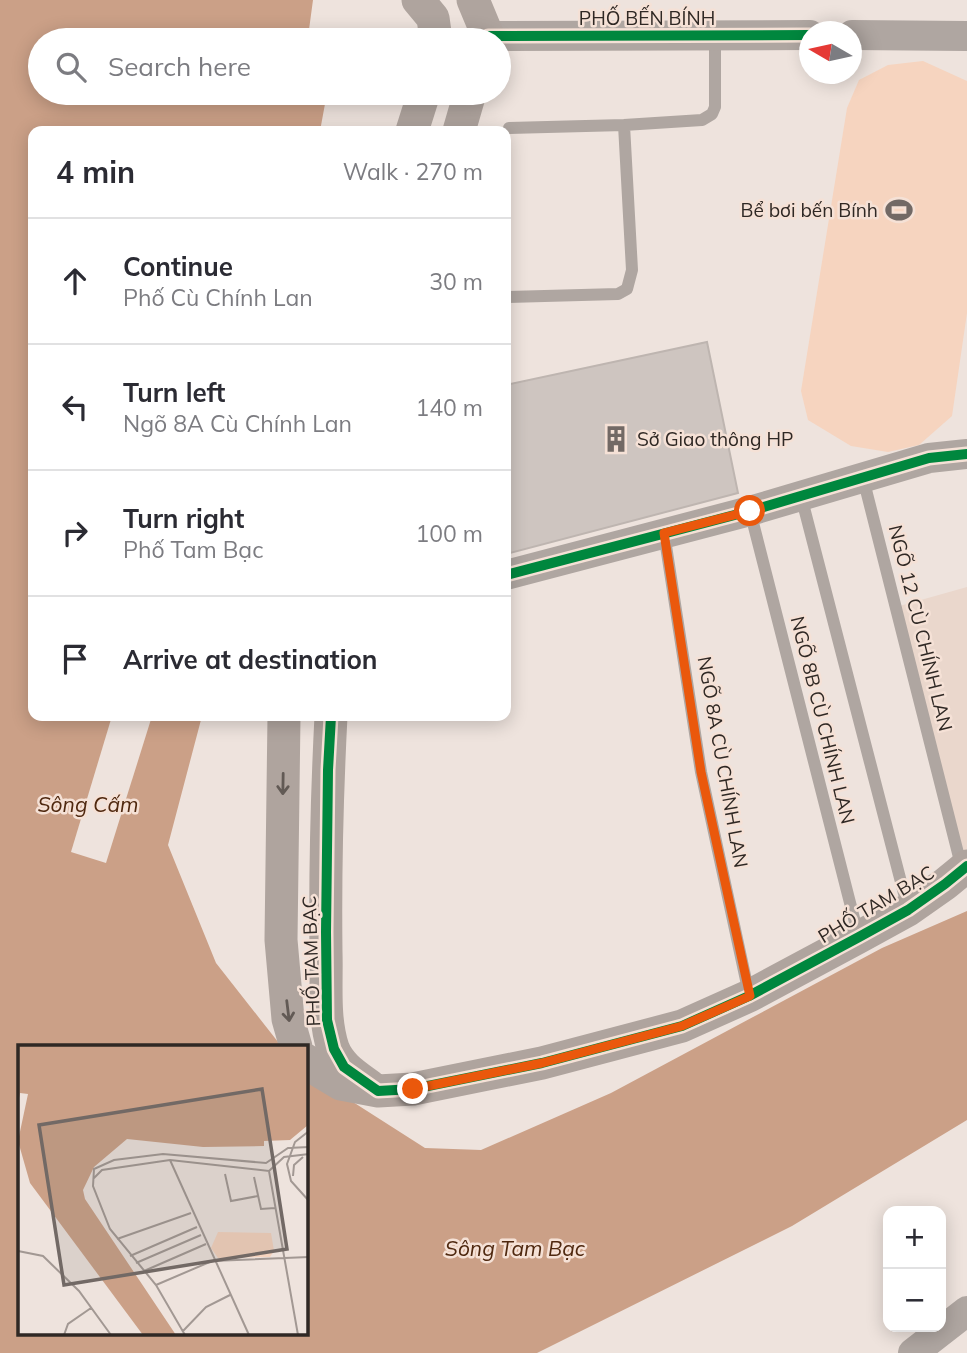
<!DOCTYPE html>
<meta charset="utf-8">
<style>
:root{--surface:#fff;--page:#f2f2f3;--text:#2b2b33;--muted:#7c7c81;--line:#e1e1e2}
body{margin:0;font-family:Mulish,sans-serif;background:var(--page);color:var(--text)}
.controls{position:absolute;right:21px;bottom:21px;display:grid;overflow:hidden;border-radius:14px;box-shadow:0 4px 18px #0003}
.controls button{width:63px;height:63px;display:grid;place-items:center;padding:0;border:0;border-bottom:2px solid var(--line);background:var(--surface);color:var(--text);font:35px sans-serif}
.compass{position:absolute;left:799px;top:21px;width:63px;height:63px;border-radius:50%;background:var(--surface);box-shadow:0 4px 18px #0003;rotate:279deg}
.stop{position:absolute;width:21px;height:21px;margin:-16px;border:5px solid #ea580c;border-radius:50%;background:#fff}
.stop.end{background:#ea580c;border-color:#fff;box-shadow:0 2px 7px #0008}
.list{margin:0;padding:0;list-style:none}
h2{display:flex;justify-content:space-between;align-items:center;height:91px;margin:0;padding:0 28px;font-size:30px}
h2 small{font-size:23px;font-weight:400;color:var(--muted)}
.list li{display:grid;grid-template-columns:46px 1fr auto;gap:21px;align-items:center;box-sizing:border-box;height:126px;padding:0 28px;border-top:2px solid var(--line)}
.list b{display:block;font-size:26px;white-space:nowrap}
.list p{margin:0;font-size:23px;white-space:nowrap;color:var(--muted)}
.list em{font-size:23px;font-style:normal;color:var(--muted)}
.icon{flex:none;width:38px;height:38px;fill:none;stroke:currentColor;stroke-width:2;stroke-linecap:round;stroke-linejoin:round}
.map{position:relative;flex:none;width:967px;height:1353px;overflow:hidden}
.search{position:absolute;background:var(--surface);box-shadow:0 4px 18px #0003;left:28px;top:28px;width:483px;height:77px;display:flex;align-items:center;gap:18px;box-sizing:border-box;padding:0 24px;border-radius:38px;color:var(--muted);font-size:26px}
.panel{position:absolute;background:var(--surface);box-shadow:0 4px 18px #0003;left:28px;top:126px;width:483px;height:595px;border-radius:14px}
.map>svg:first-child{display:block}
.built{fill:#ead7cc}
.green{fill:#f6d4bf}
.water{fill:#cba087}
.pier{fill:#eee3dd}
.building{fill:#cec5c0;stroke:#beb5b0;stroke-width:2}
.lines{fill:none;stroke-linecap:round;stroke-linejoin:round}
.service{stroke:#afa6a1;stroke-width:12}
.tertiary{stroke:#afa6a1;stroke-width:30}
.secondary{stroke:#afa49e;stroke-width:33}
.cycleway-casing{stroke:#f5e1d6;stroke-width:15}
.cycleway{stroke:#00873e;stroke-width:10}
.oneway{stroke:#625a55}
.route{stroke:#ea580c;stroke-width:9}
.labels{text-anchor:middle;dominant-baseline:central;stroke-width:5;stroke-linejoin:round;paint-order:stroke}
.street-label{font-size:19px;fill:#2f2824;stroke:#f5e1d6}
.poi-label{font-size:19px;fill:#2f2824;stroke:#f5e1d6;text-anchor:end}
.water-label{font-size:21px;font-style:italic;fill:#4f280f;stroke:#f5e1d6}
.inset-road{fill:none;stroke:#a29893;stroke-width:2}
.view{fill:#726965;fill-opacity:0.15;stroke:#726965;stroke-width:3.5}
.inset-edge{fill:none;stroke:#2f2824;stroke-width:3.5}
</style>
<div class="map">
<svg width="967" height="1353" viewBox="0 0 967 1353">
<rect width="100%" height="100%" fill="#eee3dd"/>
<!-- built -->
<path class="built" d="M 967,587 L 967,852 L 960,856 L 896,607 Z"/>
<!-- green -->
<path class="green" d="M 923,61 L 967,81 L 967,313 L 952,416 L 919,445 L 888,452 L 851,446 L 808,420 L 801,391 L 847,108 L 859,80 L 888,65 Z"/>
<!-- water -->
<path class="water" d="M 0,0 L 313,0 L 308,37 L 332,40 L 40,40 L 40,93 L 327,93 L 320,131 L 33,131 L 33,716 L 202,716 L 168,845 L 216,963 L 282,1047 L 19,1047 L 19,1334 L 306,1334 L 306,1072 L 425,1148 L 481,1150 L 611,1093 L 882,948 L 967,911 L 967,1120 L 792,1226 L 537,1353 L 0,1353 Z"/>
<!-- pier -->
<path class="pier" d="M 112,716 L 152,716 L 106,863 L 71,852 Z"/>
<!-- building -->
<path class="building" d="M 707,342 L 738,493 L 506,554 L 506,385 Z"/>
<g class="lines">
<!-- service -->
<path class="service" d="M 509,128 L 624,125 L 702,120 L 712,114 L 715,107 L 715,35
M 506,297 L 618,294 L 627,289 L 632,270 L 624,125
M 863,478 L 962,869
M 801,496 L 908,909
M 750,511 L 858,934
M 664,533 L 701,772 L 749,994"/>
<!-- tertiary -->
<path class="tertiary" d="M 852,35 L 967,36
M 488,36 L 810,35
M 506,575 L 750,511 L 929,458 L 967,454
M 913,1353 L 967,1311"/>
<!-- secondary -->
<path class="secondary" d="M 418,0 L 433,18 L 436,40
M 473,0 L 488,36 L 487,40
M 412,131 L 424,93
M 459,131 L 470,93
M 284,716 L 281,940 L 288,1019 L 296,1047
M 331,716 C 327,794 325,873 326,952 C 327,983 323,1018 333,1048 C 340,1066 355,1075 370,1086
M 306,1060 L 311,1066 L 341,1084 L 378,1091 L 413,1089 L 542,1063 L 682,1026 L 749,996 L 859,937 L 908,910 L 945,884 L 967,866"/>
<defs>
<path id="cycleway" d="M 488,36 L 810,35
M 506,575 L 750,511 L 929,458 L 967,454
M 331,716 L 328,770 L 326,932 L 327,1020 L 334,1049 L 344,1067 L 378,1091 L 413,1089 L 542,1063 L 682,1026 L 749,996 L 859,937 L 908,910 L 945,884 L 967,866"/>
</defs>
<!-- cycleway casing -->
<use href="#cycleway" class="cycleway-casing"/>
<!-- cycleway -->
<use href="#cycleway" class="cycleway"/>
</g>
<!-- one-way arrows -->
<defs><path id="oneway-shaft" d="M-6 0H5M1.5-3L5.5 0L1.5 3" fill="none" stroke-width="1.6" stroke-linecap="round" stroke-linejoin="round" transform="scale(1.75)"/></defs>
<g class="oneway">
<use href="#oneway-shaft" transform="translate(283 784) rotate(91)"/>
<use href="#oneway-shaft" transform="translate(288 1011) rotate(83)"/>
</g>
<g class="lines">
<!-- route -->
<path class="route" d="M 413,1089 L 542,1063 L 682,1026 L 750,996 L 701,772 L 664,533 L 750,511"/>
</g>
<!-- icons -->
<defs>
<symbol id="stadium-bare" viewBox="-9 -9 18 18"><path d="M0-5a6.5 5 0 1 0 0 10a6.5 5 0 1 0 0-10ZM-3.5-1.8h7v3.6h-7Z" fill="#726965" stroke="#f5e1d6" stroke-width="2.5" paint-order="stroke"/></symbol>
<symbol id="building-bare" viewBox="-9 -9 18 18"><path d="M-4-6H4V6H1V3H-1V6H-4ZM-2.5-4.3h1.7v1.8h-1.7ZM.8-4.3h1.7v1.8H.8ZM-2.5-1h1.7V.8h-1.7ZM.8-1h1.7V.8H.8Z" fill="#726965" stroke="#f5e1d6" stroke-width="2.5" paint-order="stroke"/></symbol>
</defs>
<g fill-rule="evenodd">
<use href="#stadium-bare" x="880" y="191" width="38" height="38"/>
<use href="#building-bare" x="597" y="420" width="38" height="38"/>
</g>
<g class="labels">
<!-- street labels -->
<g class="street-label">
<text x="647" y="18">PHỐ BẾN BÍNH</text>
<text transform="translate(921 628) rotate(76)">NGÕ 12 CÙ CHÍNH LAN</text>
<text transform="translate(823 720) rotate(76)">NGÕ 8B CÙ CHÍNH LAN</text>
<text transform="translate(723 762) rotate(80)">NGÕ 8A CÙ CHÍNH LAN</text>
<text transform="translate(876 904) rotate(-31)">PHỐ TAM BẠC</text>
<text transform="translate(311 961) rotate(-92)">PHỐ TAM BẠC</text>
</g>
<!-- poi labels -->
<g class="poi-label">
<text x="878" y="210">Bể bơi bến Bính</text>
<text x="637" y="439" text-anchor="start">Sở Giao thông HP</text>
</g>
<!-- water labels -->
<g class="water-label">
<text x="88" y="804">Sông Cấm</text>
<text x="515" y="1248">Sông Tam Bạc</text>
</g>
</g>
<!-- overview -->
<g transform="translate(18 1045)">
<rect width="290" height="290" fill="#eee3dd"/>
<path d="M 200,187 L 253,188 L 256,206 L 252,212 L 200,213 L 193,203 Z" fill="#f6d4bf"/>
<path d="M 0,1 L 290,1 L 290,80 L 272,95 L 246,96 L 246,101 L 185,102 L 109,94 L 76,122 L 65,145 L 67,154 L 158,290 L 125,290 L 12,138 L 0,96 L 10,49 L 2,48 L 0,58 Z" fill="#cba087"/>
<path class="inset-road" d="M 291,86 L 277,97 L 269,119 L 273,136 L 291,156M 152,115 L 231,290M 251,126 L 280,290M 207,129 L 213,156 L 240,151M 275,131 L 276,120 L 285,112M 236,132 L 243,164 L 257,163M 75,134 L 84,125 L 152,115 L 251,126 L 266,112 L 291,109M 99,194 L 173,168M 0,206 L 25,211 L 61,246 L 93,290M 112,211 L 179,182M 118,218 L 183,190M 126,226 L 188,199M 138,240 L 194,216 L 291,212M 165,286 L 188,262 L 212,250M 46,290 L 50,279 L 73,263M 167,290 L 138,240 L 92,184 L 75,141 L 76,124 L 96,115 L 145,109 L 248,118 L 270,103 L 291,102"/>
<path class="view" d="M 244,44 L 269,204 L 46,240 L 21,80 Z"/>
<rect width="290" height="290" class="inset-edge"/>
</g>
</svg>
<div class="controls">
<button>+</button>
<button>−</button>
</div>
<svg class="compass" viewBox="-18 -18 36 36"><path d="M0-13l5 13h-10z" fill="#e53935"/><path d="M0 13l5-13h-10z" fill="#7c7c81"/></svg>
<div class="stop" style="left:750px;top:511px"></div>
<div class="stop end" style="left:413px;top:1089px"></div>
<div class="search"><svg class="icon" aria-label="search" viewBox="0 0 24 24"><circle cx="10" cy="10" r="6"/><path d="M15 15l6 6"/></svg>Search here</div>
<section class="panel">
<h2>4 min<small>Walk · 270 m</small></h2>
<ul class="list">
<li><svg class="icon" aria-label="ahead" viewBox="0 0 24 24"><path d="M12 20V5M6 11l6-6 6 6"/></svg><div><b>Continue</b><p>Phố Cù Chính Lan</p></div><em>30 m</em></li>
<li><svg class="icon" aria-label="left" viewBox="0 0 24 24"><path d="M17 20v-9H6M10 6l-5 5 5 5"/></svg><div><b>Turn left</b><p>Ngõ 8A Cù Chính Lan</p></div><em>140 m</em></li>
<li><svg class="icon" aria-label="right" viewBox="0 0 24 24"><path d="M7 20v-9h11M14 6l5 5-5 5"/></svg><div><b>Turn right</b><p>Phố Tam Bạc</p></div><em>100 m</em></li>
<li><svg class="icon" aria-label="arrive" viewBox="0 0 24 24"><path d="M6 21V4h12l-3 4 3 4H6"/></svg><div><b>Arrive at destination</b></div></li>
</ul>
</section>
</div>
